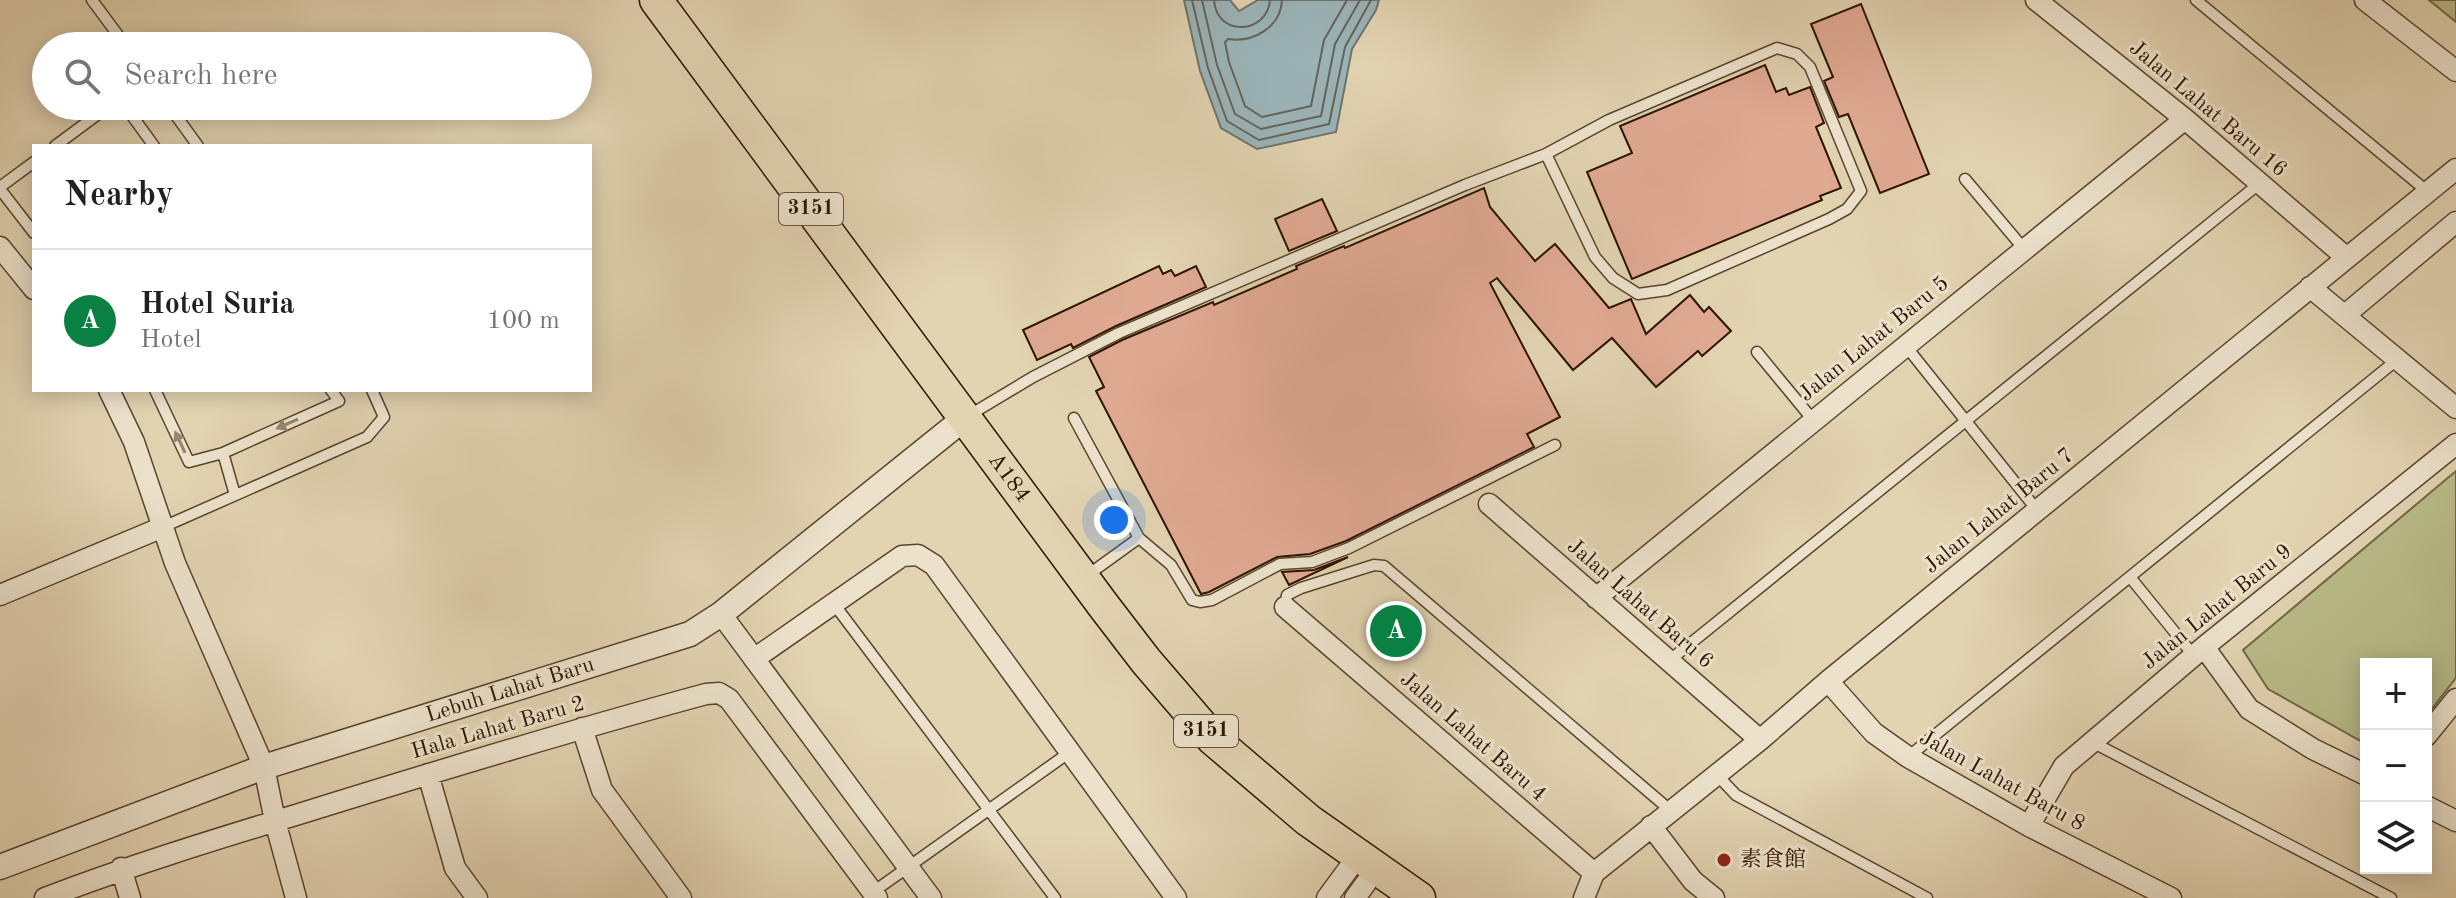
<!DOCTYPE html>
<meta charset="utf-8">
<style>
:root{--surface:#fff;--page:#f6f6f6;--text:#202124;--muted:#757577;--line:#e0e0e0;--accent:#0b8043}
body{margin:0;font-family:"Old Standard TT","Noto Serif SC",serif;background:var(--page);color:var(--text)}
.controls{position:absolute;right:24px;bottom:24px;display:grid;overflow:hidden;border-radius:0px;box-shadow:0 4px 20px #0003}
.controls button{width:72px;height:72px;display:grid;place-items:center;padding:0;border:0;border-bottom:2px solid var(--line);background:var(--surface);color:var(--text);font:40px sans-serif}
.you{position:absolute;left:1114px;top:520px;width:28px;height:28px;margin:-20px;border:6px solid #fff;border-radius:50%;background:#1a73e8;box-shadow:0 0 0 12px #1a73e833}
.badge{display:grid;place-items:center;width:52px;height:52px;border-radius:50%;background:var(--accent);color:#fff;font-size:26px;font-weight:700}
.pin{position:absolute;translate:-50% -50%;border:4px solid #fff;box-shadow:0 2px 8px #0006}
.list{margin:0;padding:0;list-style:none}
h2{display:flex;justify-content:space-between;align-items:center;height:104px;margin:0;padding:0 32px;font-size:34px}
h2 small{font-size:26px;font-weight:400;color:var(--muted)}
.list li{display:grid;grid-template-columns:52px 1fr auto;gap:24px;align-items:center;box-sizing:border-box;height:144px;padding:0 32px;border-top:2px solid var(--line)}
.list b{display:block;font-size:30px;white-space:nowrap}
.list p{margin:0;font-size:26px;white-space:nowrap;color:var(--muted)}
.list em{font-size:26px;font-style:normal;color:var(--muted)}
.icon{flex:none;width:44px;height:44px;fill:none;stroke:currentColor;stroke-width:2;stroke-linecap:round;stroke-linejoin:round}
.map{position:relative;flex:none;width:2456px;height:898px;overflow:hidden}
.search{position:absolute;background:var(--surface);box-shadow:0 4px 20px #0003;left:32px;top:32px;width:560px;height:88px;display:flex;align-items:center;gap:20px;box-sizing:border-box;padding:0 28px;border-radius:44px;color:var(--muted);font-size:30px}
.panel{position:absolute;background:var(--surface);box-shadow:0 4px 20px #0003;left:32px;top:144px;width:560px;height:248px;border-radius:0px}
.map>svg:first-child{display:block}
.green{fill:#b8bb89;stroke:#726845;stroke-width:2}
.water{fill:#9bb4b8;stroke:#6f746f;stroke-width:2}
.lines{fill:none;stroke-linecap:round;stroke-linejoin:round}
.shore{stroke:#64645c;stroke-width:2}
.building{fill:#e0a992;stroke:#2d1401;stroke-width:2}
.service-casing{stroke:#5a442d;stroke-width:13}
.minor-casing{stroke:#5a442d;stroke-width:23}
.tertiary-casing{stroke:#5a442d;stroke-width:27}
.primary-casing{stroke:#2d1401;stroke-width:35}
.service{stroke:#ece2cc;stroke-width:10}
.minor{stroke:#ece2cc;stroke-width:20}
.tertiary{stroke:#ece2cc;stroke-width:24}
.primary{stroke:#e2d3b1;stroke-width:32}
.oneway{fill:#968571}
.poi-dot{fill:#8f2418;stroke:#ece2cc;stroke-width:3}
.labels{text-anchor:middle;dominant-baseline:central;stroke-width:6;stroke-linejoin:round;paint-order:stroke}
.shield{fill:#ece2cc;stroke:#66523e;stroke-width:2}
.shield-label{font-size:20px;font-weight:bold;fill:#2d1401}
.street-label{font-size:22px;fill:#2d1401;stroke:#ece2cc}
.poi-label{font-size:22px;fill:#2d1401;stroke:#ece2cc;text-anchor:start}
</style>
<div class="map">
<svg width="2456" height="898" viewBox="0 0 2456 898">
<rect width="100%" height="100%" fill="#e2d3b1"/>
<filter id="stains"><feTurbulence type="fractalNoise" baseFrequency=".0025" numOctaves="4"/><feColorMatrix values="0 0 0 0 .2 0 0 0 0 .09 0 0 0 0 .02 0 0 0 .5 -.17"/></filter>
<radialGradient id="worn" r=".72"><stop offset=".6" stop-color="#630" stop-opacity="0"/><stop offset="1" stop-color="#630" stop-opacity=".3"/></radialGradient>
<!-- green -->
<path class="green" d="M 2429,0 L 2456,0 L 2456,22 Z
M 2456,471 L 2456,678 L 2426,716 L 2426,664 L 2366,664 L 2366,744 L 2268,689 L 2243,650 Z"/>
<!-- water -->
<path class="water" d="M 1184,0 L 1230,0 L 1239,11 L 1258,0 L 1379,0 L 1376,10 L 1352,49 L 1336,132 L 1257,149 L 1221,128 L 1200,71 Z"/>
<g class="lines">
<!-- shore -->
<path class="shore" d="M 1192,0 L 1208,68 L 1227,121 L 1259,140 L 1329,124 L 1345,47 L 1371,0
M 1202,0 L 1217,65 L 1235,114 L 1261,129 L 1321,116 L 1335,44 L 1360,0
M 1214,0 C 1217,39 1268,33 1270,0
M 1282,0 C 1281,27 1253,43 1228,39 L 1225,42 L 1229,62 L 1245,106 L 1262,117 L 1311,106 L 1324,40 L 1347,0"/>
</g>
<!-- building -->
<path class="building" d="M 1861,4 L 1929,174 L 1880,193 L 1848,114 L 1839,117 L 1824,81 L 1833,77 L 1811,24 Z
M 1765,65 L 1776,92 L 1786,88 L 1789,95 L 1810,87 L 1824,123 L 1816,127 L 1841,188 L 1820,196 L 1822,200 L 1632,279 L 1587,172 L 1632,153 L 1620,126 Z
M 1484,188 L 1490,207 L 1535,261 L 1555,244 L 1609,308 L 1631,299 L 1646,334 L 1690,295 L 1704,312 L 1709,307 L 1731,331 L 1702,356 L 1698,351 L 1656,387 L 1612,338 L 1573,370 L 1497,278 L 1490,283 L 1560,417 L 1527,434 L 1534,447 L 1346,541 L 1310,554 L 1277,557 L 1209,592 L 1201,594 L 1096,391 L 1104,387 L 1089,357 L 1122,340 L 1213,302 L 1214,305 L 1297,269 L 1296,266 L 1344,246 L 1345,248 Z
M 1322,199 L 1337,231 L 1289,251 L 1275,219 Z
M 1159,266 L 1163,274 L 1171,270 L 1175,276 L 1196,266 L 1206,287 L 1116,326 L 1073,348 L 1071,344 L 1037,360 L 1023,330 Z
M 1348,557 L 1289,585 L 1282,572 L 1314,570 Z"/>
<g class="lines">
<defs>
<path id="service" d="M 92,0 L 126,46
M 2196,0 L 2428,192
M 125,106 L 154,146
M 169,106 L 198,146
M 55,146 L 109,106
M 1965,179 L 2024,249
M 0,187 L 34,162
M 0,189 L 34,233
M 1905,345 L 2037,510
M 1757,352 L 1813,420
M 155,390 L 189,462 L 223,453 L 339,401 L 331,390
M 968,416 L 1033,377 L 1119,333 L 1465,185 L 1546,154 L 1595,257 L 1613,278 L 1638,294 L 1667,290 L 1829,219 L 1847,209 L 1861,191 L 1810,67 L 1797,54 L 1777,48 L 1609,120 L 1546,154
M 1074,418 L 1139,538 L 1171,565 L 1192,600 L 1200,602 L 1212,600 L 1280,564 L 1312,562 L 1349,548 L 1555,445
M 223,453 L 235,495
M 163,527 L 367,437 L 384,417 L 372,390
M 1085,577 L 1139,538
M 2130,577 L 2194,656
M 834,604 L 1055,898
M 1285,607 L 1287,595 L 1301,588 L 1374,565 L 1384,566 L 1670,810
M 1670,660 L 2260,183
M 2092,742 L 2391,898
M 1908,757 L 2398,359
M 1717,775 L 1736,795 L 1927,898
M 873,892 L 1070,752"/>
<path id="minor" d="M 2036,0 L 2185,119 L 2347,258
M 2365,0 L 2456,71
M 0,247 L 34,289
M 2310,287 L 2456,408
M 2345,315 L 2456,222
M 109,390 L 134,442 L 175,563 L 264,767 L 275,821 L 296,898
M 1489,504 L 1760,740
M 0,595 L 163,527
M 1596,598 L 2185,119
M 1285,607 L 1594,873
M 721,614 L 931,898
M 2204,647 L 2249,709 L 2313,749 L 2366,775
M 754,659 L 902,556 L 918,555 L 934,565 L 1176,898
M 1828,681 L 1874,733 L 1908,757 L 2029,826 L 2171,898
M 582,728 L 602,790 L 681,898
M 2426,736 L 2456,699
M 428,774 L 455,868 L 477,898
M 2426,806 L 2456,821
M 1651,826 L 1693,881 L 1714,898
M 2029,826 L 2064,766 L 2204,647 L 2456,444
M 121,868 L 130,898
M 45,898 C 129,866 213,840 299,814 C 434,772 569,731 706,694 L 719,693 L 729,699 L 877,898
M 1327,898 L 1358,856
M 1355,898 L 1376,869
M 1584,898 L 1594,873 L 1760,740 L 1828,681 L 2456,169"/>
<g id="tertiary">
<path id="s1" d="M 0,867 L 264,767 L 690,634 L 721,614 L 966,417"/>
</g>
<g id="primary">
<path id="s2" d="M 656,0 L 1103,605 L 1146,661 L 1213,739 L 1308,820 L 1419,898"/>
</g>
</defs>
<!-- service casing -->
<use href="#service" class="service-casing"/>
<!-- minor casing -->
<use href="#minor" class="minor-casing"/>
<!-- tertiary casing -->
<use href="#tertiary" class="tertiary-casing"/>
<!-- primary casing -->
<use href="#primary" class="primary-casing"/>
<!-- service -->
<use href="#service" class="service"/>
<!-- minor -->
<use href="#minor" class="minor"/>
<!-- tertiary -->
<use href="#tertiary" class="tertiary"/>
<!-- primary -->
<use href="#primary" class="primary"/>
</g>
<!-- one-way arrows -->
<defs><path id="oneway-solid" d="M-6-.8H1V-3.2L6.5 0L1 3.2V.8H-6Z" transform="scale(2)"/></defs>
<g class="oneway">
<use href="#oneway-solid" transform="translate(287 424) rotate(156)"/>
<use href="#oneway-solid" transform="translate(180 442) rotate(-115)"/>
</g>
<!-- markers -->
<circle class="poi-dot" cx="1724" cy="860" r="8"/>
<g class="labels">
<!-- shield labels -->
<g class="shield">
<rect x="779" y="193" width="64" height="32" rx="6"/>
<rect x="1174" y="715" width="64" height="32" rx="6"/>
</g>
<g class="shield-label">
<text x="811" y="209">3151</text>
<text x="1206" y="731">3151</text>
</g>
<!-- street labels -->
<g class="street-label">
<text transform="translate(2208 109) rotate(40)">Jalan Lahat Baru 16</text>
<text transform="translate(1874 339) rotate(-39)">Jalan Lahat Baru 5</text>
<text stroke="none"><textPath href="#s2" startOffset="594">A184</textPath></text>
<text transform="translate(1999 511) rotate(-39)">Jalan Lahat Baru 7</text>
<text transform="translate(1640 604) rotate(41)">Jalan Lahat Baru 6</text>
<text transform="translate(2217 607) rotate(-39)">Jalan Lahat Baru 9</text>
<text stroke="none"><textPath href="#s1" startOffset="540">Lebuh Lahat Baru</textPath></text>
<text transform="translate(498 728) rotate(-16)">Hala Lahat Baru 2</text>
<text transform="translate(1473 737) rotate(41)">Jalan Lahat Baru 4</text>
<text transform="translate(2002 781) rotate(29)">Jalan Lahat Baru 8</text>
</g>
<!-- poi labels -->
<g class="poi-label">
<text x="1740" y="860">素食館</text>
</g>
</g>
<rect width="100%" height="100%" filter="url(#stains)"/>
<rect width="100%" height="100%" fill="url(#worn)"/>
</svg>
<div class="controls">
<button>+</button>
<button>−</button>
<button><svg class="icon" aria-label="layers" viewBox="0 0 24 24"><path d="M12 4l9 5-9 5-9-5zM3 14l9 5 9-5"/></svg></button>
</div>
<div class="you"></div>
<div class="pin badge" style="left:1396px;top:631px">A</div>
<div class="search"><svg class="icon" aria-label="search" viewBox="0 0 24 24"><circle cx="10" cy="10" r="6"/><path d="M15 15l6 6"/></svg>Search here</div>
<section class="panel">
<h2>Nearby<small></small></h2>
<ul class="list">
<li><span class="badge">A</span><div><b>Hotel Suria</b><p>Hotel</p></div><em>100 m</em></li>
</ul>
</section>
</div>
